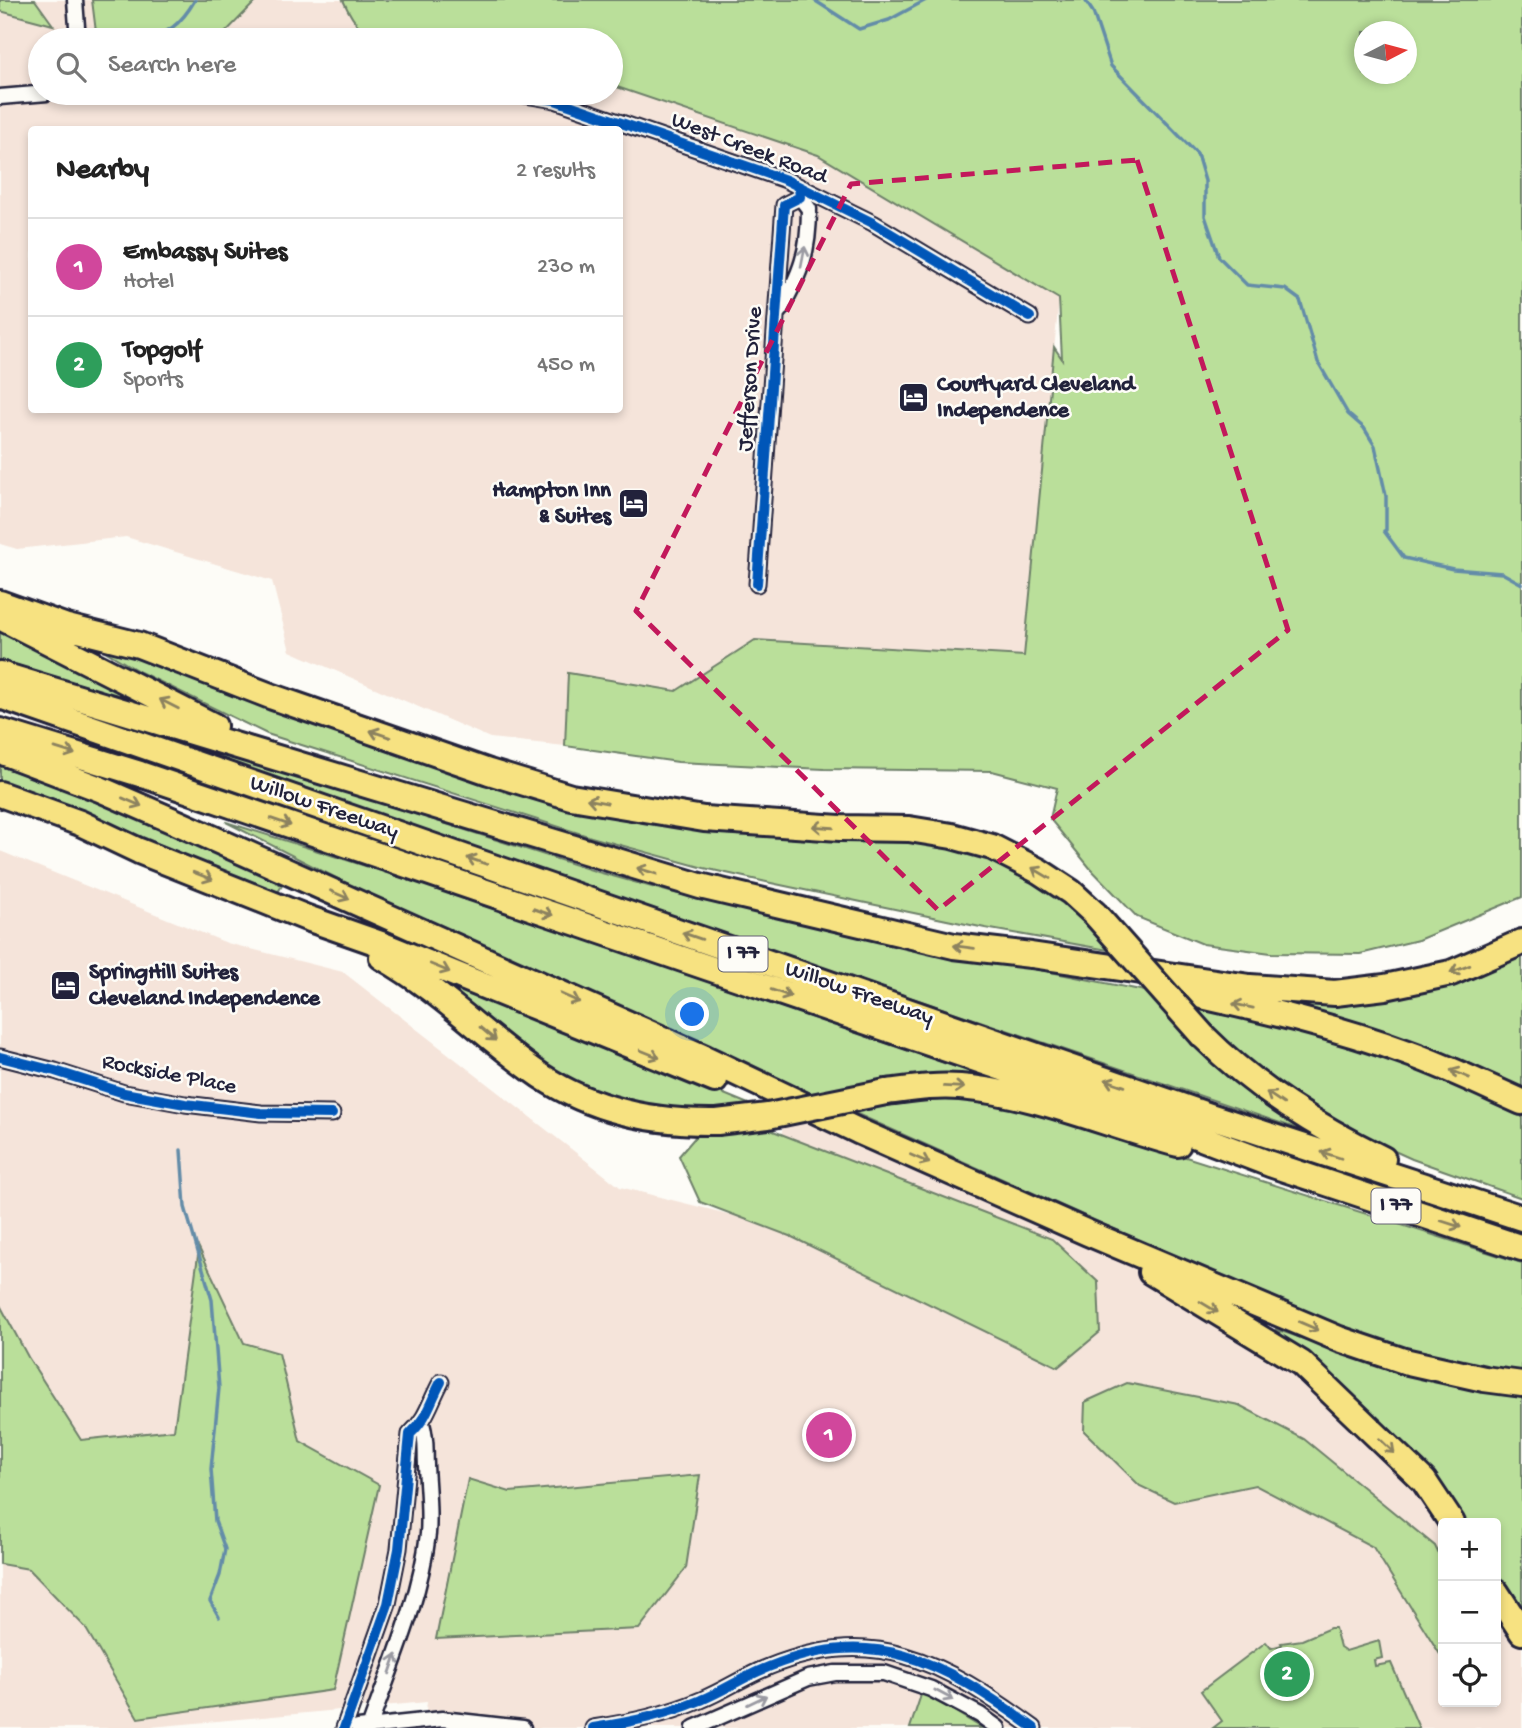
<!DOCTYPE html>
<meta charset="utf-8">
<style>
:root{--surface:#fff;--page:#f2f2f2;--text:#222;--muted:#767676;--line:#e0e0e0;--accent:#22223b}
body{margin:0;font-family:"Gochi Hand",sans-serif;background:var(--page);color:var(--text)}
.controls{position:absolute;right:21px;bottom:21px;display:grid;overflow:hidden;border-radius:7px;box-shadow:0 4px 10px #0003}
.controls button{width:63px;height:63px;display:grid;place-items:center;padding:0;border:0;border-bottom:2px solid var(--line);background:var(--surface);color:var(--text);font:35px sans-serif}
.compass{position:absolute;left:1354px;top:21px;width:63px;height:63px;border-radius:50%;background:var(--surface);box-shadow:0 4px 10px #0003;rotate:84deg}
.you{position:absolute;left:693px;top:1015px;width:24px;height:24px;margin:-18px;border:5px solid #fff;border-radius:50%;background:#1a73e8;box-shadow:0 0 0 10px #1a73e833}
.badge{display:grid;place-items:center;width:46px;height:46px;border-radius:50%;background:var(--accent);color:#fff;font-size:23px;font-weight:700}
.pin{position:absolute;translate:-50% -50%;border:4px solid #fff;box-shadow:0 2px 7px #0006}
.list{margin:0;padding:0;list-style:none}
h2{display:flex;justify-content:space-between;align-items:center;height:91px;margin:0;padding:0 28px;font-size:30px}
h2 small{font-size:23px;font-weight:400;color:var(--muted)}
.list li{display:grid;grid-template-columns:46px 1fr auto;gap:21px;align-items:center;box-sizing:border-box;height:98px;padding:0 28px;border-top:2px solid var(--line)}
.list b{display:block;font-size:26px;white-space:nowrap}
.list p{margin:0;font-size:23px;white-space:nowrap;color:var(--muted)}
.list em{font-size:23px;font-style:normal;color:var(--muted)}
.icon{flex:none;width:38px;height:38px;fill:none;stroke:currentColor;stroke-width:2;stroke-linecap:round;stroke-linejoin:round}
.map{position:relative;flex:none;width:1522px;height:1728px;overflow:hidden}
.search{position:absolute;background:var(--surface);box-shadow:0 4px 10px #0003;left:28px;top:28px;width:595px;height:77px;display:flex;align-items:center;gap:18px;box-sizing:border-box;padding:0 24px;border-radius:38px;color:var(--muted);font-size:26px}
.panel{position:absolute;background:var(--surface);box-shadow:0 4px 10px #0003;left:28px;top:126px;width:595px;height:287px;border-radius:7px}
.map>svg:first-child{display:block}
.built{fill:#f5e4da;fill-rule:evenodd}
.green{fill:#badf9a;stroke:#6e806a;stroke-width:2;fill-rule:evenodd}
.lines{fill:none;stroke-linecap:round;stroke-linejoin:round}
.stream{stroke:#648ca8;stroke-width:3.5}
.street-casing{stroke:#22223b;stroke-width:19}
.highway-casing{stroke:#22223b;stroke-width:30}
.street{stroke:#fdfcf7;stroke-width:14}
.highway{stroke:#f7e281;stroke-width:24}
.highway-bridge-casing{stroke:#22223b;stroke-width:30;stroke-linecap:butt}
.highway-bridge{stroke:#f7e281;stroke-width:24}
.cycleway-casing{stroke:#fdfcf7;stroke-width:15}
.cycleway{stroke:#0057b8;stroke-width:10}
.oneway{stroke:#9a9aa2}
.oneway2{stroke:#8c825e}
.marked{fill:none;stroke:#c2185b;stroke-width:5;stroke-dasharray:14 9;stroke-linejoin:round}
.labels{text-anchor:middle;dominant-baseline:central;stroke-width:5;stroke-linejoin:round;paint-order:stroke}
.shield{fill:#fdfcf7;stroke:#646373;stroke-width:2}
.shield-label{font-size:21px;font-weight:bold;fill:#22223b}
.street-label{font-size:23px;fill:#22223b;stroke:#fdfcf7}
.poi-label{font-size:23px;font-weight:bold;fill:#22223b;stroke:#fdfcf7;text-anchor:start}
</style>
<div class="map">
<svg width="1522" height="1728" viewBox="0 0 1522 1728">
<rect width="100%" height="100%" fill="#fdfcf7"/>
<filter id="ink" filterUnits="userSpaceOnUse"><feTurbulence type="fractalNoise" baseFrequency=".0143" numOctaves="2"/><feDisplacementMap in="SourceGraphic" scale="14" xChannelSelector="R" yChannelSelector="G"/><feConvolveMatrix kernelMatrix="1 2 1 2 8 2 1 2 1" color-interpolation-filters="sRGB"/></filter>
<g filter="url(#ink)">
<!-- built -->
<path class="built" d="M 0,0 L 376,0 L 376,37 L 392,40 L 40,40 L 40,93 L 611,93 L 611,85 L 818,155 L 1059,299 L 1024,656 L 755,640 L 676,691 L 569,673 L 565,746 L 490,738 L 290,651 L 272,581 L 126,537 L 17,549 L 0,544 ZM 32,130 L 620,130 L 620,410 L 32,410 Z
M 0,851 L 227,943 L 343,972 L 620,1187 L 760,1222 L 790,1098 L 1088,1233 L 1301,1363 L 1424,1481 L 1443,1523 L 1443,1702 L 1496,1702 L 1496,1592 L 1522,1632 L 1522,1728 L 424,1728 L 427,1702 L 140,1728 L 0,1728 Z"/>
<!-- green -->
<path class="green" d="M 0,0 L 35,0 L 53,25 L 0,11 Z
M 92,0 L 257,0 L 218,40 L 97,40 Z
M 343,0 L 1522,0 L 1522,897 L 1418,940 L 1360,954 L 1271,953 L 1203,944 L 1137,917 L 1090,868 L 1050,819 L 1057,788 L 992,771 L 824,769 L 678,762 L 565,746 L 568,673 L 676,691 L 755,640 L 1024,656 L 1054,347 L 1062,359 L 1059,299 L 818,155 L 611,85 L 611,40 L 392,40 C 362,34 355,27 343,0 ZM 1364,32 L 1406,32 L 1406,74 L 1364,74 Z
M 0,624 L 158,708 L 0,660 Z
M 95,645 L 158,658 L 534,793 L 930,840 L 1001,859 L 1067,899 L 1119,952 L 985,928 L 771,883 L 704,868 L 591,837 L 267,734 L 140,672 Z
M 99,714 L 598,872 L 670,892 L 821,926 L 1155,993 L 1313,1134 L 96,721 Z
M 0,766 C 97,799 190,842 283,884 L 278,892 L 237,877 L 119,827 L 0,786 Z
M 226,822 L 416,882 L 1024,1090 L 815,1095 L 350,885 Z
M 1522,954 L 1522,1088 C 1449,1050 1367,1025 1288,1001 Z
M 435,975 L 758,1108 L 697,1113 L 595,1097 L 499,1035 Z
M 1191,1003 L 1395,1054 L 1522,1108 L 1522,1198 L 1412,1159 L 1357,1134 L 1292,1094 L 1232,1050 Z
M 923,1094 L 1019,1107 L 1151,1146 L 1522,1263 L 1522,1375 L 1441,1361 L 1375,1340 L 1284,1305 L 846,1109 Z
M 768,1129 L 1052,1239 L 1098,1282 L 1100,1332 L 1058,1367 L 792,1237 L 700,1202 L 679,1156 L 697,1135 Z
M 199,1248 L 244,1343 L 279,1353 L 300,1441 L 379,1485 L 333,1690 L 138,1718 L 85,1627 L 29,1569 L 0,1564 L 0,1305 L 28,1357 L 81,1440 L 174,1430 Z
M 1275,1329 L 1389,1368 L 1522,1398 L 1522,1613 L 1496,1570 L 1496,1523 L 1463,1523 L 1380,1423 Z
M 1127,1383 L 1239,1405 L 1304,1439 L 1435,1546 L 1443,1563 L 1443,1659 L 1373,1547 L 1255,1485 L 1174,1502 L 1140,1486 L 1084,1431 L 1085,1402 Z
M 700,1475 L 686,1568 L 639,1629 L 436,1639 L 468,1479 L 510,1492 Z
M 1330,1628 L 1335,1628 L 1340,1647 L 1346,1651 L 1379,1641 L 1382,1658 L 1374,1660 L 1375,1666 L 1391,1663 L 1419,1728 L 1213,1728 L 1222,1721 L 1201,1691 L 1266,1642 L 1271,1648 L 1282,1645 L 1281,1643 L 1302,1640 Z
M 922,1692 L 982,1728 L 910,1728 Z"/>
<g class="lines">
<!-- stream -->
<path class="stream" d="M 814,0 L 859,29 L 889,20 L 926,0
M 1085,0 L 1093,12 L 1111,66 L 1197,154 L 1205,181 L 1205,216 L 1219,257 L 1247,285 L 1285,289 L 1300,300 L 1318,362 L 1348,414 L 1364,428 L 1375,446 L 1386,496 L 1386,530 L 1384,531 L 1404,558 L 1453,569 L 1502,573 L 1522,584
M 140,40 C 168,35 181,24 195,0
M 181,1150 L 185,1207 L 212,1300 L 219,1388 L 211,1469 L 215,1521 L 225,1549 L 220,1575 L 210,1601 L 219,1617"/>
<defs>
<path id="street" d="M 75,0 L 78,40
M 513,93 L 555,100 L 786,180 L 873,223 L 1030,317
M 0,97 L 47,93
M 780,310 C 801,273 809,252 809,209 L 800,197 L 799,189
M 757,584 L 784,205 L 800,197
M 0,1057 L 55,1071 L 124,1093 L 185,1104 L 261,1113 L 332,1114
M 344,1728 L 388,1604 L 399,1549 L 410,1434 C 427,1419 430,1402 441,1382
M 358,1728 L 442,1719 L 523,1728
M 369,1728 C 391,1665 420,1601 428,1534 C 430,1511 427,1488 426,1465 C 425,1448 427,1441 422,1423
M 593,1728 C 631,1722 666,1715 701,1700 C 721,1692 739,1680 759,1671 C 873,1621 941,1661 1034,1728
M 694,1728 L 808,1678 L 835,1673 L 884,1673 L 931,1689 L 980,1715 L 998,1728"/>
<path id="highway" d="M 0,603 L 67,627 L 139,645 L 273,697 L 489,772 L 571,797 L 704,819 L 840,828 L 909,829 L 952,836 L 992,847 L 1039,871 L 1071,892 L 1095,914
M 0,617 L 214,726
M 0,674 L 700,886 L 954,946 L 1031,955 L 1250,987 L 1335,993 L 1385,987 L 1451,973 L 1522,942
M 0,696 L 1210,1116 L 1522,1218
M 0,731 L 140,774 L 1149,1118 L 1270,1164 L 1522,1248
M 0,751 L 100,789 L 176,822 L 705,1058 L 858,1131 L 1088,1233 L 1339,1339 L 1404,1361 L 1484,1379 L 1522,1384
M 0,794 L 80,823 L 139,851 L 307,918 L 381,944 L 715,1080
M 382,957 C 437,988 481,1033 531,1069 C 585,1109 651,1123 717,1122
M 1184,992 C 1260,1009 1335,1026 1408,1053 C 1447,1067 1484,1085 1522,1102
M 1203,1036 C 1256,1089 1316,1126 1383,1159
M 886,1092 C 911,1089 935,1085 960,1087 C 1035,1093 1106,1125 1178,1144
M 1151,1272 L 1301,1363 L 1424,1481 L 1452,1523
M 1496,1592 L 1522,1632"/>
</defs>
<!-- street casing -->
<use href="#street" class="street-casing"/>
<!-- highway casing -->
<use href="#highway" class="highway-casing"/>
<!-- street -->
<use href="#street" class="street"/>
<!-- highway -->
<use href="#highway" class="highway"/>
<defs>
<path id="highway-bridge" d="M 1095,914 L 1203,1036
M 717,1122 L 768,1116 L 886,1092"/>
</defs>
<!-- highway-bridge casing -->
<use href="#highway-bridge" class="highway-bridge-casing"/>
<!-- highway-bridge -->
<use href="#highway-bridge" class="highway-bridge"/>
<defs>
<path id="cycleway" d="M 513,93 L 555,100 L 786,180 L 873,223 L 1030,317
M 757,584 L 784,205 L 800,197 L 799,188
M 0,1057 L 55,1071 L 124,1093 L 185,1104 L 261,1113 L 332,1114
M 344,1728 L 388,1604 L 399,1549 L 410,1434 C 427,1419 430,1402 441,1382
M 593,1728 C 631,1722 666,1715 701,1700 C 721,1692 739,1680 759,1671 C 873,1621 941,1661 1034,1728"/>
</defs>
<!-- cycleway casing -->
<use href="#cycleway" class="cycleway-casing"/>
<!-- cycleway -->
<use href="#cycleway" class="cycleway"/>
</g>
<!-- one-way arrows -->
<defs><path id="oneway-shaft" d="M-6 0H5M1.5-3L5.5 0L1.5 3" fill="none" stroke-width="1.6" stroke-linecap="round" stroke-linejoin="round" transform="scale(1.75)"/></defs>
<g class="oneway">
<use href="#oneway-shaft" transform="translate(803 257) rotate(-79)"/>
<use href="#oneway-shaft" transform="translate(393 1664) rotate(-71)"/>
<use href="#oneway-shaft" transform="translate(944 1695) rotate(28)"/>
<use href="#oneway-shaft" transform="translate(757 1700) rotate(-26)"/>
</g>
<g class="oneway2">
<use href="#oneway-shaft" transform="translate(169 704) rotate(-153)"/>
<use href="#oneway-shaft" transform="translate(380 734) rotate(-161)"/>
<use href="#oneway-shaft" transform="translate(65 751) rotate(17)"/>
<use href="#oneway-shaft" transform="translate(597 801) rotate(-169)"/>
<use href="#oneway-shaft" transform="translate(132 802) rotate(23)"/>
<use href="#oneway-shaft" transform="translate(281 822) rotate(19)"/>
<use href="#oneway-shaft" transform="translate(823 827) rotate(-176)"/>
<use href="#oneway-shaft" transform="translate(477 861) rotate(-161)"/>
<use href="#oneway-shaft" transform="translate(647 871) rotate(-163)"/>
<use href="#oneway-shaft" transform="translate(1041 873) rotate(-149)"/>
<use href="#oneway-shaft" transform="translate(203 876) rotate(21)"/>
<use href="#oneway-shaft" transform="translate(340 895) rotate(24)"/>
<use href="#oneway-shaft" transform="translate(543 912) rotate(19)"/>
<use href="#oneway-shaft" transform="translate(692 936) rotate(-161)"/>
<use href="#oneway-shaft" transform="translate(964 947) rotate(-173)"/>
<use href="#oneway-shaft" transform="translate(440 968) rotate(22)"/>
<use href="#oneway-shaft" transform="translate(1460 969) rotate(160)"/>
<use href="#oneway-shaft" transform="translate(781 993) rotate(19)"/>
<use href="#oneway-shaft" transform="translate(570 998) rotate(24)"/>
<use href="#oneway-shaft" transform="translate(1243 1006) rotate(-168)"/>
<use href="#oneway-shaft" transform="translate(488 1034) rotate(40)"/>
<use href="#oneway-shaft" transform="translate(650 1054) rotate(22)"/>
<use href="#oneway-shaft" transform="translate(1460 1074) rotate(-157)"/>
<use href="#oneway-shaft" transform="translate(1115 1083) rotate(-161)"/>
<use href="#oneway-shaft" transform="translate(954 1087) rotate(3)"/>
<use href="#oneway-shaft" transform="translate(1275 1098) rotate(-146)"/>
<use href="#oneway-shaft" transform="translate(1331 1155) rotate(-162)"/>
<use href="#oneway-shaft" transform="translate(920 1159) rotate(24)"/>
<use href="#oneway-shaft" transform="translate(1451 1224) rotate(18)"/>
<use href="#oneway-shaft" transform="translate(1209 1307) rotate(31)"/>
<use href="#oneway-shaft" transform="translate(1309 1326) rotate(23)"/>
<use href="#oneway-shaft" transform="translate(1387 1446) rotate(44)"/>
</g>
</g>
<!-- marked area -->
<path class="marked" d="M 1137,160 L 1288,630 L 938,910 L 636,611 L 851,184 Z"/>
<!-- icons -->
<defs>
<symbol id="hotel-square" viewBox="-11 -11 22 22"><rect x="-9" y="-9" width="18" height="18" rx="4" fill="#22223b" stroke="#fdfcf7"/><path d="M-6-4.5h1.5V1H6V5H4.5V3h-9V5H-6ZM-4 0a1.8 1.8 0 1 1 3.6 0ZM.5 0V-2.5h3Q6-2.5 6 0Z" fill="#fff"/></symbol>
</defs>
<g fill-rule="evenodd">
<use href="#hotel-square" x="896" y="380" width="35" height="35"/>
<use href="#hotel-square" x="616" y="486" width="35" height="35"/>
<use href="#hotel-square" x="48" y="968" width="35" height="35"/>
</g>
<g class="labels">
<!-- shield labels -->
<g class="shield">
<rect x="718.5" y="936.5" width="49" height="35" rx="5"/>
<rect x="1371.5" y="1188.5" width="49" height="35" rx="5"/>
</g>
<g class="shield-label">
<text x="743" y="954">I 77</text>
<text x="1396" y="1206">I 77</text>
</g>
<!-- street labels -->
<g class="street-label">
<text transform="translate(749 149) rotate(21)">West Creek Road</text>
<text transform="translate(751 379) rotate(-86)">Jefferson Drive</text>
<text transform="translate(324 808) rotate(19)">Willow Freeway</text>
<text transform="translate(859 994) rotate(19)">Willow Freeway</text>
<text transform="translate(169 1075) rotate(11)">Rockside Place</text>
</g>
<!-- poi labels -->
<g class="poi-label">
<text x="937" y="385">Courtyard Cleveland<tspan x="937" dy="26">Independence</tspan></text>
<text x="611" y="491" text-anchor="end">Hampton Inn<tspan x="611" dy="26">&amp; Suites</tspan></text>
<text x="89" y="973">SpringHill Suites<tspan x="89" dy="26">Cleveland Independence</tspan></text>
</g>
</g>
</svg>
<div class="controls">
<button>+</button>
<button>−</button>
<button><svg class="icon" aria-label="locate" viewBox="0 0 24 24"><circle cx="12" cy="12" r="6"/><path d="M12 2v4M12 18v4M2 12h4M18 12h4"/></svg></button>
</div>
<svg class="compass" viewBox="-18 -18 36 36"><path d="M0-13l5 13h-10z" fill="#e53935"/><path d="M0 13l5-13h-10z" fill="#767676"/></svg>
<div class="you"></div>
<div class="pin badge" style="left:829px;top:1435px;background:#d1479c">1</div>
<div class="pin badge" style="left:1287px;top:1674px;background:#2e9e5b">2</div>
<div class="search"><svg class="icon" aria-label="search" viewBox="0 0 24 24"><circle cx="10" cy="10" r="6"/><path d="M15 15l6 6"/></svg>Search here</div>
<section class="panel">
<h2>Nearby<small>2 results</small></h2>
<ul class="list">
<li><span class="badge" style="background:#d1479c">1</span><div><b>Embassy Suites</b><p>Hotel</p></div><em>230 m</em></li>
<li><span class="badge" style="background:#2e9e5b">2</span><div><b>Topgolf</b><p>Sports</p></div><em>450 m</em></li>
</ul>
</section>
</div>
